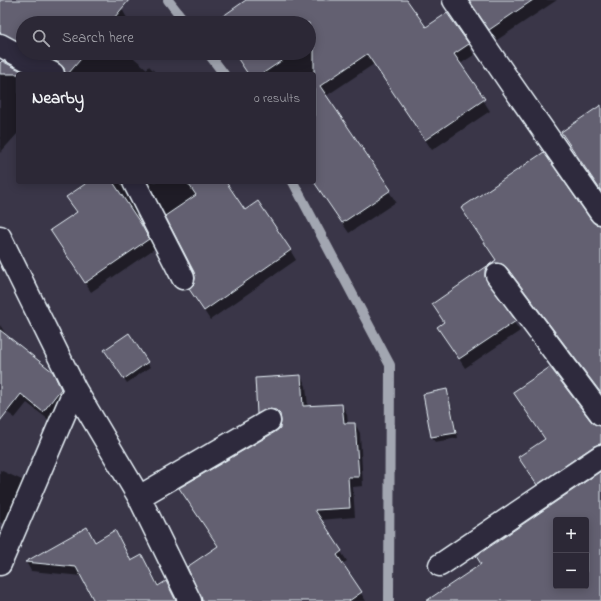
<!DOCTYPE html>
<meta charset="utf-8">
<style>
:root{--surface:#2c2836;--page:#34303e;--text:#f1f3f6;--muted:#a6a6ad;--line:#484451}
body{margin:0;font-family:"Indie Flower",sans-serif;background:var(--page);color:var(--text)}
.controls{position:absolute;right:12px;bottom:12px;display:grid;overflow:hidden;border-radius:4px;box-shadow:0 2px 10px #0003}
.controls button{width:36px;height:36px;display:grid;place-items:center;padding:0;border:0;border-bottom:1px solid var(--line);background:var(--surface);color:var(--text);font:20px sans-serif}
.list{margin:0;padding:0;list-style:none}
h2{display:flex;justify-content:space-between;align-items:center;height:52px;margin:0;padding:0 16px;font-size:17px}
h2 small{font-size:13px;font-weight:400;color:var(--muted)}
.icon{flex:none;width:22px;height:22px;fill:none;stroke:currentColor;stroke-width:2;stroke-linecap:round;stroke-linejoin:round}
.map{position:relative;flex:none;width:601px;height:601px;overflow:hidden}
.search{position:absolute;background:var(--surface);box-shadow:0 2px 10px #0003;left:16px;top:16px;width:300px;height:44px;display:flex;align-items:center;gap:10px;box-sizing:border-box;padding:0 14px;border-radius:22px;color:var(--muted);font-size:15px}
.panel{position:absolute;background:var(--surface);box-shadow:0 2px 10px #0003;left:16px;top:72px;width:300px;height:112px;border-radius:4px}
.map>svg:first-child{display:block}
.shadow{fill:#0007}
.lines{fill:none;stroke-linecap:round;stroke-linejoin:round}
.stream{stroke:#a2a6b1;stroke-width:10}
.building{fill:#636171;stroke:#e8f1f8;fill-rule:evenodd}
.street-casing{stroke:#e8f1f8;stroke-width:25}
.street{stroke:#2f2a3d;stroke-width:22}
</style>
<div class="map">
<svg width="601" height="601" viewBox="0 0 601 601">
<rect width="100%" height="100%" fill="#3a3648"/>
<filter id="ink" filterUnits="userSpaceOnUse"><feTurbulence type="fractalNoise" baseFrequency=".025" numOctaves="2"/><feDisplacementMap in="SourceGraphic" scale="8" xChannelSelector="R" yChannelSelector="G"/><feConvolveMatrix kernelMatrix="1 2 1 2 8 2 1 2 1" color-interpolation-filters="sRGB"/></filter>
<g filter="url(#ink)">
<!-- shadow -->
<path class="shadow" d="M 0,0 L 111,0 L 122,9 L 127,18 L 123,23 L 23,23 L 23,49 L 0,40 Z
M 248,0 L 406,0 L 426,29 L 468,44 L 474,55 L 460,64 L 490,111 L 432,150 L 374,64 L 326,96 L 396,202 L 349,233 L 314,182 L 314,74 L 248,74 L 234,53 L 309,53 L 309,23 L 214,23 Z
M 470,0 L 557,0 L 497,40 Z
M 30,53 L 128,53 L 147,69 L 149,66 L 157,74 L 66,74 Z
M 0,65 L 26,74 L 18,74 L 18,133 L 0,153 Z
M 87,182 L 132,182 L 128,185 L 126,192 L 154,249 L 91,292 L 51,231 L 77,213 L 73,207 L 88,183 Z
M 148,182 L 225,182 L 245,211 L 290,250 L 296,260 L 210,320 L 190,289 L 195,285 L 196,278 L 195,272 Z
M 462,208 L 590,221 L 596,225 L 601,226 L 601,394 L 514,277 L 508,272 L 490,280 L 489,287 L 520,331 L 465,368 L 444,336 L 445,323 L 433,304 L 497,261 Z
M 0,325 L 5,333 L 4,334 L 57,382 L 65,398 L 49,420 L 27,403 L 15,418 L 0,407 Z
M 128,334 L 150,367 L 127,383 L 108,354 Z
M 301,376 L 306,386 L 308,407 L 342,405 L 347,414 L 348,424 L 355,424 L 360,433 L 363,486 L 353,487 L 355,517 L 320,520 L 347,561 L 342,564 L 366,601 L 203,601 L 218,547 L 180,489 L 276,433 L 281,428 L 283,420 L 274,418 L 263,423 L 258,413 Z
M 447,390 L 449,395 L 458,438 L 435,442 L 432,437 L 424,395 Z
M 520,402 L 590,422 L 601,427 L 601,454 L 543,493 L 524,466 L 545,439 Z
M 0,470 L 22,480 L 27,490 L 10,527 L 0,522 Z
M 86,528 L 95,543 L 131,562 L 156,580 L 160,586 L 166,582 L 176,601 L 95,601 L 82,576 L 31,571 L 26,562 Z"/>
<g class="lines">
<!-- stream -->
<path class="stream" d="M 168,0 L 186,23
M 208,53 L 224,74
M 293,182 L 390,365 L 389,601"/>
</g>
<!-- building -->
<path class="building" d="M 0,0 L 129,0 L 110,23 L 23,23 L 23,43 L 0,33 Z
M 246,0 L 407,0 L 426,27 L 447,13 L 469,44 L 454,54 L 485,99 L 425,140 L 367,54 L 320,86 L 391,190 L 342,223 L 314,182 L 314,43 L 309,47 L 309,23 L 213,23 Z
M 469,0 L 533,0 L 489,30 Z
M 41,53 L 86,53 L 68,74 L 65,74 L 64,68 L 59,63 Z
M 234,53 L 293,53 L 262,74 L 248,74 Z
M 2,61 L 27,74 L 0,74 L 0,63 Z
M 601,105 L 601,191 L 561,132 Z
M 544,152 L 591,220 L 595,224 L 601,225 L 601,393 L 507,268 L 502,264 L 495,263 L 489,265 L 485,270 L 485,277 L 516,321 L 459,359 L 437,327 L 444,322 L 432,304 L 496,260 L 461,208 Z
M 88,182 L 113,182 L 141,224 L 149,239 L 85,283 L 50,230 L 77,212 L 66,197 Z
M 187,182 L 226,182 L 245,210 L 258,201 L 291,250 L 204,311 L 189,289 L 194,284 L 195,278 L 194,272 L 165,216 L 196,195 Z
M 0,330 L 53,372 L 61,389 L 43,412 L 21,394 L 0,421 Z
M 129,333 L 148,362 L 124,379 L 104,350 Z
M 550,367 L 591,421 L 601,426 L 601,444 L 594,446 L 537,485 L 518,457 L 545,439 L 513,392 Z
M 301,375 L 303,406 L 342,404 L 344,423 L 355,423 L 359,477 L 348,477 L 350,508 L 315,510 L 342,551 L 337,555 L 362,592 L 349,601 L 202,601 L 187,567 L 218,546 L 179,488 L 275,432 L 280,428 L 281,421 L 280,414 L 276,410 L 269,409 L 257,414 L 255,378 Z
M 447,389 L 456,433 L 431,437 L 423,394 Z
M 601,471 L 601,601 L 426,601 L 481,564 L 476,556 ZM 556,520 L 586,520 L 586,586 L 556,586 Z
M 87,527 L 95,542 L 115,530 L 131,561 L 142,555 L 158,586 L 166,581 L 176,601 L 94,601 L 76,567 L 25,562 Z"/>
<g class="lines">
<defs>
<path id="street" d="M 454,0 L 511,84 L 601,213
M 0,45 L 53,74
M 134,182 L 183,278
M 0,237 L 75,389 L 139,497 L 190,601
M 497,275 L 601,414
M 139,497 L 269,421
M 0,564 L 75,389
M 440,565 L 601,456"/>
</defs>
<!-- street casing -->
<use href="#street" class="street-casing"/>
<!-- street -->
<use href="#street" class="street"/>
</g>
</g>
</svg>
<div class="controls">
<button>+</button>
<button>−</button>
</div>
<div class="search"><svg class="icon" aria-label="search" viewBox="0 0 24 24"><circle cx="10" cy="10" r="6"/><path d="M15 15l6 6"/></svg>Search here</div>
<section class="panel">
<h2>Nearby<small>0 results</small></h2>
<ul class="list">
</ul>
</section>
</div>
